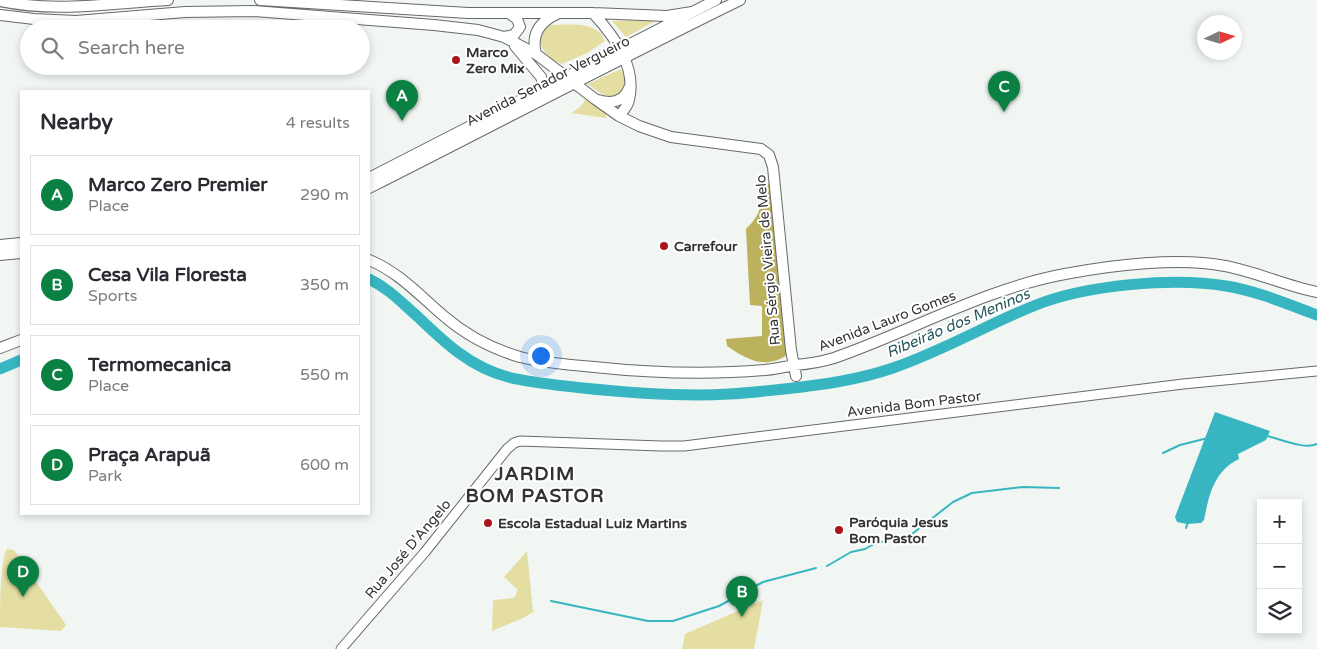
<!DOCTYPE html>
<meta charset="utf-8">
<style>
:root{--surface:#fff;--page:#f2f2f3;--text:#2b2b33;--muted:#7c7c81;--line:#e1e1e2;--accent:#0b8043}
body{margin:0;font-family:"Varela Round",sans-serif;background:var(--page);color:var(--text)}
.controls{position:absolute;right:15px;bottom:15px;display:grid;overflow:hidden;border-radius:0px;box-shadow:0 2px 8px #0003}
.controls button{width:45px;height:45px;display:grid;place-items:center;padding:0;border:0;border-bottom:1px solid var(--line);background:var(--surface);color:var(--text);font:25px sans-serif}
.compass{position:absolute;left:1197px;top:15px;width:45px;height:45px;border-radius:50%;background:var(--surface);box-shadow:0 2px 8px #0003;rotate:86deg}
.you{position:absolute;left:540px;top:355px;width:18px;height:18px;margin:-12px;border:4px solid #fff;border-radius:50%;background:#1a73e8;box-shadow:0 0 0 8px #1a73e833}
.badge{display:grid;place-items:center;width:32px;height:32px;border-radius:50%;background:var(--accent);color:#fff;font-size:16px;font-weight:700}
.pin{position:absolute;translate:-50% -41px;filter:drop-shadow(0 1px 2px #0008)}
.pin::after{content:'';position:absolute;top:26px;width:18px;height:15px;background:inherit;clip-path:polygon(0 0,100% 0,50% 100%)}
.list{margin:0;padding:0;list-style:none}
h2{display:flex;justify-content:space-between;align-items:center;height:65px;margin:0;padding:0 20px;font-size:21px}
h2 small{font-size:16px;font-weight:400;color:var(--muted)}
.list li{display:grid;grid-template-columns:32px 1fr auto;gap:15px;align-items:center;box-sizing:border-box;height:80px;margin:0 10px 10px;padding:0 10px;border:1px solid var(--line);border-radius:0px}
.list b{display:block;font-size:19px;white-space:nowrap}
.list p{margin:0;font-size:16px;white-space:nowrap;color:var(--muted)}
.list em{font-size:16px;font-style:normal;color:var(--muted)}
.icon{flex:none;width:28px;height:28px;fill:none;stroke:currentColor;stroke-width:2;stroke-linecap:round;stroke-linejoin:round}
.map{position:relative;flex:none;width:1317px;height:649px;overflow:hidden}
.search{position:absolute;background:var(--surface);box-shadow:0 2px 8px #0003;left:20px;top:20px;width:350px;height:55px;display:flex;align-items:center;gap:12px;box-sizing:border-box;padding:0 18px;border-radius:28px;color:var(--muted);font-size:19px}
.panel{position:absolute;background:var(--surface);box-shadow:0 2px 8px #0003;left:20px;top:90px;width:350px;height:425px;border-radius:0px}
.map>svg:first-child{display:block}
.green{fill:#e5dea2}
.forest{fill:#bcb15c}
.water{fill:#37b6c1}
.lines{fill:none;stroke-linecap:round;stroke-linejoin:round}
.stream{stroke:#37b6c1;stroke-width:2}
.river{stroke:#37b6c1;stroke-width:11}
.secondary-casing{stroke:#676a67;stroke-width:11}
.primary-casing{stroke:#676a67;stroke-width:12}
.secondary{stroke:#fff;stroke-width:9}
.primary{stroke:#fff;stroke-width:10}
.poi-dot{fill:#aa151d;stroke:#fff;stroke-width:2}
.labels{text-anchor:middle;dominant-baseline:central;stroke-width:4;stroke-linejoin:round;paint-order:stroke}
.poi-label{font-size:14px;font-weight:bold;fill:#323332;stroke:#fff;text-anchor:start}
.street-label{font-size:14px;fill:#323332;stroke:#fff}
.water-label{font-size:15px;font-style:italic;fill:#23565b;stroke:#fff}
.district-label{font-size:19px;font-weight:bold;letter-spacing:1px;fill:#323332;stroke:#fff}
</style>
<div class="map">
<svg width="1317" height="649" viewBox="0 0 1317 649">
<rect width="100%" height="100%" fill="#f1f6f3"/>
<!-- green -->
<path class="green" d="M 657,20 L 626,37 L 612,21 Z
M 550,25 C 568,25 598,20 605,41 L 587,53 L 562,64 C 544,58 531,38 550,25 Z
M 621,69 C 627,79 626,90 615,97 C 604,97 597,91 588,84 Z
M 587,98 L 607,113 L 606,118 L 571,113 L 580,107 Z
M 7,549 L 14,550 L 66,625 L 61,631 L 0,627 C 0,610 0,560 7,549 Z
M 527,551 L 533,612 L 523,618 L 492,631 L 493,600 L 514,598 L 518,590 L 504,577 Z
M 763,600 L 754,649 L 682,649 L 685,634 Z"/>
<!-- forest -->
<path class="forest" d="M 771,183 L 787,355 C 765,370 746,359 727,346 L 726,339 L 762,336 L 762,306 L 750,305 L 746,229 C 762,213 761,207 762,184 Z"/>
<!-- water -->
<path class="water" d="M 1215,412 L 1270,431 L 1266,440 L 1238,454 L 1239,459 C 1214,471 1209,495 1204,520 L 1201,523 L 1187,524 L 1177,522 L 1175,517 Z"/>
<g class="lines">
<!-- stream -->
<path class="stream" d="M 1267,436 C 1280,439 1305,450 1317,444
M 1163,453 L 1180,445 L 1208,438
M 1186,528 L 1188,522
M 827,566 L 851,552 L 865,549 L 874,544 L 912,534 L 953,502 L 972,493 L 1023,487 L 1059,488
M 551,601 L 648,621 L 673,621 L 719,606 L 763,582 L 816,568"/>
<!-- river -->
<path class="river" d="M 369,279 C 388,288 401,302 417,316 C 444,342 470,367 508,377 C 532,383 558,385 583,388 C 631,393 680,397 729,394 C 747,393 766,391 784,389 C 821,385 858,380 893,368 C 943,351 988,324 1036,305 C 1086,285 1174,277 1226,286 C 1257,291 1287,304 1317,315
M 0,369 L 21,360"/>
<defs>
<path id="secondary" d="M 341,649 L 425,552 L 507,449 L 514,443 L 520,441 L 661,446 L 684,446 L 1183,384 L 1317,371"/>
<path id="primary" d="M 260,0 L 468,13 L 593,13 L 667,16 L 692,12
M 0,1 C 56,13 112,3 168,0
M 593,13 C 614,36 637,66 629,100 C 628,106 623,111 619,116
M 0,15 L 34,19 L 76,21 L 185,12 L 253,11 L 434,25 L 478,30 L 504,37 L 536,54 L 595,99 L 619,116 L 639,126 L 671,137 L 761,149 L 769,155 L 773,167 L 791,350 L 796,376
M 504,37 L 514,35 L 520,27 L 517,19 L 509,13
M 515,46 L 541,77 L 543,83 L 541,90
M 536,54 C 531,35 539,22 557,14
M 598,100 C 611,104 624,102 629,88
M 369,178 L 716,0
M 369,188 C 492,126 615,61 740,0
M 0,245 L 21,243
M 0,255 L 21,253
M 369,260 C 399,272 420,296 445,317 C 466,335 493,349 520,357 C 544,363 569,365 594,367 C 651,373 708,375 765,370 C 775,369 785,367 795,365 C 808,364 821,362 834,358 C 909,332 987,288 1065,274 C 1112,265 1179,257 1225,266 C 1257,272 1286,286 1317,292
M 0,348 L 21,340"/>
</defs>
<!-- secondary casing -->
<use href="#secondary" class="secondary-casing"/>
<!-- primary casing -->
<use href="#primary" class="primary-casing"/>
<!-- secondary -->
<use href="#secondary" class="secondary"/>
<!-- primary -->
<use href="#primary" class="primary"/>
</g>
<!-- markers -->
<g class="poi-dot">
<circle cx="456" cy="60" r="5"/>
<circle cx="664" cy="246" r="5"/>
<circle cx="488" cy="523" r="5"/>
<circle cx="839" cy="530" r="5"/>
</g>
<g class="labels">
<!-- poi labels -->
<g class="poi-label">
<text x="466" y="52">Marco<tspan x="466" dy="16">Zero Mix</tspan></text>
<text x="674" y="246">Carrefour</text>
<text x="849" y="522">Paróquia Jesus<tspan x="849" dy="16">Bom Pastor</tspan></text>
<text x="498" y="523">Escola Estadual Luiz Martins</text>
</g>
<!-- street labels -->
<g class="street-label">
<text transform="translate(548 81) rotate(-27)">Avenida Senador Vergueiro</text>
<text transform="translate(768 260) rotate(-95)">Rua Sérgio Vieira de Melo</text>
<text transform="translate(887 321) rotate(-21)">Avenida Lauro Gomes</text>
<text transform="translate(914 404) rotate(-7)">Avenida Bom Pastor</text>
<text transform="translate(408 549) rotate(-50)">Rua José D'Angelo</text>
</g>
<!-- water labels -->
<g class="water-label">
<text transform="translate(958 323) rotate(-23)">Ribeirão dos Meninos</text>
</g>
<!-- district labels -->
<g class="district-label">
<text x="535" y="474">JARDIM<tspan x="535" dy="22">BOM PASTOR</tspan></text>
</g>
</g>
</svg>
<div class="controls">
<button>+</button>
<button>−</button>
<button><svg class="icon" aria-label="layers" viewBox="0 0 24 24"><path d="M12 4l9 5-9 5-9-5zM3 14l9 5 9-5"/></svg></button>
</div>
<svg class="compass" viewBox="-18 -18 36 36"><path d="M0-13l5 13h-10z" fill="#e53935"/><path d="M0 13l5-13h-10z" fill="#7c7c81"/></svg>
<div class="you"></div>
<div class="pin badge" style="left:402px;top:121px">A</div>
<div class="pin badge" style="left:742px;top:617px">B</div>
<div class="pin badge" style="left:1004px;top:112px">C</div>
<div class="pin badge" style="left:23px;top:597px">D</div>
<div class="search"><svg class="icon" aria-label="search" viewBox="0 0 24 24"><circle cx="10" cy="10" r="6"/><path d="M15 15l6 6"/></svg>Search here</div>
<section class="panel">
<h2>Nearby<small>4 results</small></h2>
<ul class="list">
<li><span class="badge">A</span><div><b>Marco Zero Premier</b><p>Place</p></div><em>290 m</em></li>
<li><span class="badge">B</span><div><b>Cesa Vila Floresta</b><p>Sports</p></div><em>350 m</em></li>
<li><span class="badge">C</span><div><b>Termomecanica</b><p>Place</p></div><em>550 m</em></li>
<li><span class="badge">D</span><div><b>Praça Arapuã</b><p>Park</p></div><em>600 m</em></li>
</ul>
</section>
</div>
